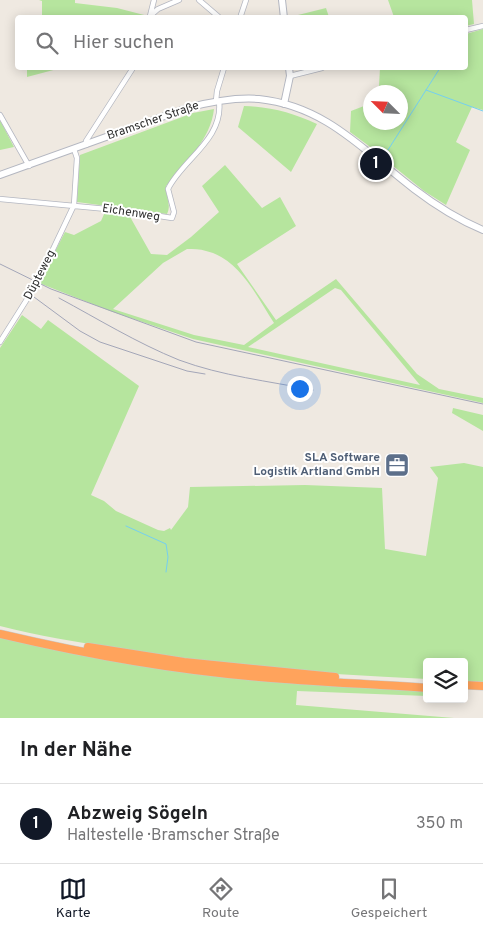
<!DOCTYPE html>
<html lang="de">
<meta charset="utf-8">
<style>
:root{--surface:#fff;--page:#f6f6f6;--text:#202124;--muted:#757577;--line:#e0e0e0;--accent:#111827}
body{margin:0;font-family:Overpass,sans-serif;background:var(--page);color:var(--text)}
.controls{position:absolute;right:15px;bottom:15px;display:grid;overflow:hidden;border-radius:5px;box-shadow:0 2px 12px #0003}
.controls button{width:45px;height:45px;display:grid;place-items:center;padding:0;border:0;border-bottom:1px solid var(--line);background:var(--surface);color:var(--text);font:25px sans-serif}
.compass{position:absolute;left:363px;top:85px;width:45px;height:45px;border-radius:50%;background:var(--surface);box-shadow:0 2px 12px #0003;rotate:294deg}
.you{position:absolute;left:299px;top:388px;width:18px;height:18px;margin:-12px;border:4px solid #fff;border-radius:50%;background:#1a73e8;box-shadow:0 0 0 8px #1a73e833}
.badge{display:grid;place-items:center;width:32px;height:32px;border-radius:50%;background:var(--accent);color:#fff;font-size:16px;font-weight:700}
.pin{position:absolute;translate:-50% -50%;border:2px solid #fff;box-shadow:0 1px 5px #0006}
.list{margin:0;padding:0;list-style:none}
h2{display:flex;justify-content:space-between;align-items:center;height:65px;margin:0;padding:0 20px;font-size:21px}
h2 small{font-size:16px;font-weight:400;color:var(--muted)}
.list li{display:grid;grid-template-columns:32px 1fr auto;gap:15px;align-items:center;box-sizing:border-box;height:80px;padding:0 20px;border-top:1px solid var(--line)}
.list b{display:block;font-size:19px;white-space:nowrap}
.list p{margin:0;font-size:16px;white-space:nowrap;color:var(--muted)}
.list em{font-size:16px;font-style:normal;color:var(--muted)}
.icon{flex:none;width:28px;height:28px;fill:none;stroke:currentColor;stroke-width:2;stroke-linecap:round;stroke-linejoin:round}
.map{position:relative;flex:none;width:483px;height:718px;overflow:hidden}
.search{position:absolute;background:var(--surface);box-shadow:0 2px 12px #0003;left:15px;right:15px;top:15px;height:55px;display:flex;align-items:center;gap:12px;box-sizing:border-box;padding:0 18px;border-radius:5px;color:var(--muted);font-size:19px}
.sheet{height:145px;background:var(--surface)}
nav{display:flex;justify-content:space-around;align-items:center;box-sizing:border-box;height:70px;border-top:1px solid var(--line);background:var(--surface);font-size:14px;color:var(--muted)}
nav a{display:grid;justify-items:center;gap:2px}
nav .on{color:var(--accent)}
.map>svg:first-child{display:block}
.green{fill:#b6e59e;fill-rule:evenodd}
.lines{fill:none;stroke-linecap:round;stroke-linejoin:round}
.stream{stroke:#75cff0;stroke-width:1}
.street-casing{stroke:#b4b7c1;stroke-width:6}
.secondary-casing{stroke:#b4b7c1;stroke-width:8}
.highway-casing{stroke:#c9c9c9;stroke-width:9}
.street{stroke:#fff;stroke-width:4.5}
.secondary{stroke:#fff;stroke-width:6}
.highway{stroke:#ffa35c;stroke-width:8}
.rail{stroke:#a3a6b8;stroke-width:1}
.labels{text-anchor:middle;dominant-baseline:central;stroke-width:4;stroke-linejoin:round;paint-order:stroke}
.street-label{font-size:12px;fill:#2e2e2e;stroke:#fff}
.service-label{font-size:12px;font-weight:bold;fill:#4e5e75;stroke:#fff;text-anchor:end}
</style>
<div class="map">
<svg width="483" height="718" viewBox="0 0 483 718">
<rect width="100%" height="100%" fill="#efe9e1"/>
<!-- green -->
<path class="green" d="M 39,0 L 75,0 L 75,3 L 117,8 L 148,16 L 148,18 L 42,17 L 42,1 Z
M 388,0 L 472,0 L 474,24 L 466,26 L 466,18 L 394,17 Z
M 326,8 L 329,17 L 290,17 Z
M 483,29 L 483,110 L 472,107 L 456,142 L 470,150 L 446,205 L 424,191 L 387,161 L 387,159 L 374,148 L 373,149 L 350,132 L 351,111 L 364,106 L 370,98 L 370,122 L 400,122 L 400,92 L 375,92 L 379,86 L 380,68 L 466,68 L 466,34 Z
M 27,68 L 61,68 L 27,77 Z
M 244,106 C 271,107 293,113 317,124 L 291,172 L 238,127 Z
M 214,109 C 211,139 185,163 166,186 C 165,196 172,204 167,214 L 77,202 L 80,155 L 193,113 Z
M 0,121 L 1,122 L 14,147 L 0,150 Z
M 225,165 L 262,208 L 280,197 L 296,226 L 237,264 L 276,320 L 336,279 L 417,374 L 439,389 L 483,398 L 483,403 L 193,339 L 110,311 L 39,283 L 65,232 L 74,235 L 101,221 L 105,212 L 129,215 L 151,254 L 167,255 L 191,237 L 219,212 L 202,186 ZM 187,249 C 193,249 200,249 206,251 C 239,258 257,297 274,323 L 244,345 L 194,335 L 113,309 L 163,263 ZM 335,288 L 341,290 L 420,385 L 248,347 Z
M 22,315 L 41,329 L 48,320 L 139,386 L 91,495 L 104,501 L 116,511 L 158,530 L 164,531 L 170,528 L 171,530 L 188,507 L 190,487 L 305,485 L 382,488 L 385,549 L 426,556 L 438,478 L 430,467 L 464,463 L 483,467 L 483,682 L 464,681 L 464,662 L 427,662 L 427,679 C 323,675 219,665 116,648 C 77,642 38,636 0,626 L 0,348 Z
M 453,408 L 483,415 L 483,431 L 452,413 Z
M 0,637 C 140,671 283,684 427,691 L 427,696 L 297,691 L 296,705 L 454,718 L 0,718 Z"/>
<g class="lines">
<!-- stream -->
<path class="stream" d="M 426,90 L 483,111
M 388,150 L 440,68
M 126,526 L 166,544 L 168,557 L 166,572"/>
<defs>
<path id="street" d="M 199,0 L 220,18
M 150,16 L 158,9 L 179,0
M 150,16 L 154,0
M 240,18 L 246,0
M 466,30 L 483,26
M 290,76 L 322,68
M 216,101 L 217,91 L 224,68
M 0,115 L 29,166
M 86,145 L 86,141 L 133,68
M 0,199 L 128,211 L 172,218 L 174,212 L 168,189 C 182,160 224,139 219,101
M 0,342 L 36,285 L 74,205 L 77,158 L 74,149"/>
<path id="secondary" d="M 282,0 L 284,18
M 284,104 L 290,76 L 289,68
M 0,175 L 187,108 C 210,102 235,97 259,99 C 326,106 364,151 414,189 C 435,205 459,220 483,230"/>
<path id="highway" d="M 0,634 C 85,654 172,670 259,677 C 315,682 371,684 427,688
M 88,647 L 184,662 L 335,677
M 464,685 L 483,686"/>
</defs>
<!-- street casing -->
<use href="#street" class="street-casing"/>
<!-- secondary casing -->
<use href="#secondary" class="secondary-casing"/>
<!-- highway casing -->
<use href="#highway" class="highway-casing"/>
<!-- street -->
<use href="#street" class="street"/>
<!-- secondary -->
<use href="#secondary" class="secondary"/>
<!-- highway -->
<use href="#highway" class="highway"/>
<!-- rail -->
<path class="rail" d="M 0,264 L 51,289 L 196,342 L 483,404
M 34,297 L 80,331 L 100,342 L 187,371 L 205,374
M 59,298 C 98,319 137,343 179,360 C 222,376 268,381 313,390"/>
</g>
<!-- icons -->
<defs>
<symbol id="office-square" viewBox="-11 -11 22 22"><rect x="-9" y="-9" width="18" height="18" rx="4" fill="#5c6f8a" stroke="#fff"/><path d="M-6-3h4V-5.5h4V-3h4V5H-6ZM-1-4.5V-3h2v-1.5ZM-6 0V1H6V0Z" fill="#fff"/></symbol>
</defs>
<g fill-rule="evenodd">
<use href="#office-square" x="383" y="451" width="28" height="28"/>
</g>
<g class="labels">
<!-- street labels -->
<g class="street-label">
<text transform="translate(153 121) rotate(-19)">Bramscher Straße</text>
<text transform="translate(131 213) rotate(9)">Eichenweg</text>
<text transform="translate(40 275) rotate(-63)">Düpteweg</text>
</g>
<!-- service labels -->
<g class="service-label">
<text x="380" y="458">SLA Software<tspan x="380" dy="14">Logistik Artland GmbH</tspan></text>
</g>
</g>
</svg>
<div class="controls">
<button><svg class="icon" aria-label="layers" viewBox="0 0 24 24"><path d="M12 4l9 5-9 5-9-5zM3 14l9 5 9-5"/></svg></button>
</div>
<svg class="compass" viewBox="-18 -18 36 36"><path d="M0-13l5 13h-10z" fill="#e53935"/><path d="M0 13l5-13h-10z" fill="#757577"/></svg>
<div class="you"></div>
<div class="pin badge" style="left:376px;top:164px">1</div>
<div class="search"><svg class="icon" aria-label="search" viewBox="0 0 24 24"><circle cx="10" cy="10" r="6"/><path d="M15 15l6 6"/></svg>Hier suchen</div>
</div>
<section class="sheet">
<h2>In der Nähe<small></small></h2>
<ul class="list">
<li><span class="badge">1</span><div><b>Abzweig Sögeln</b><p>Haltestelle · Bramscher Straße</p></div><em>350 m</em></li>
</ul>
</section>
<nav>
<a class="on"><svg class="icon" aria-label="map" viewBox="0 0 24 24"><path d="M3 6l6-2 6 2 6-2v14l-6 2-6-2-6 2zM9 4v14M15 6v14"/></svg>Karte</a>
<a><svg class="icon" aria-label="directions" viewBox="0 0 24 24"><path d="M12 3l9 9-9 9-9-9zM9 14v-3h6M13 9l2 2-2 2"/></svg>Route</a>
<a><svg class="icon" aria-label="saved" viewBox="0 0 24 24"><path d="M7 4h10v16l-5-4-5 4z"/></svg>Gespeichert</a>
</nav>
